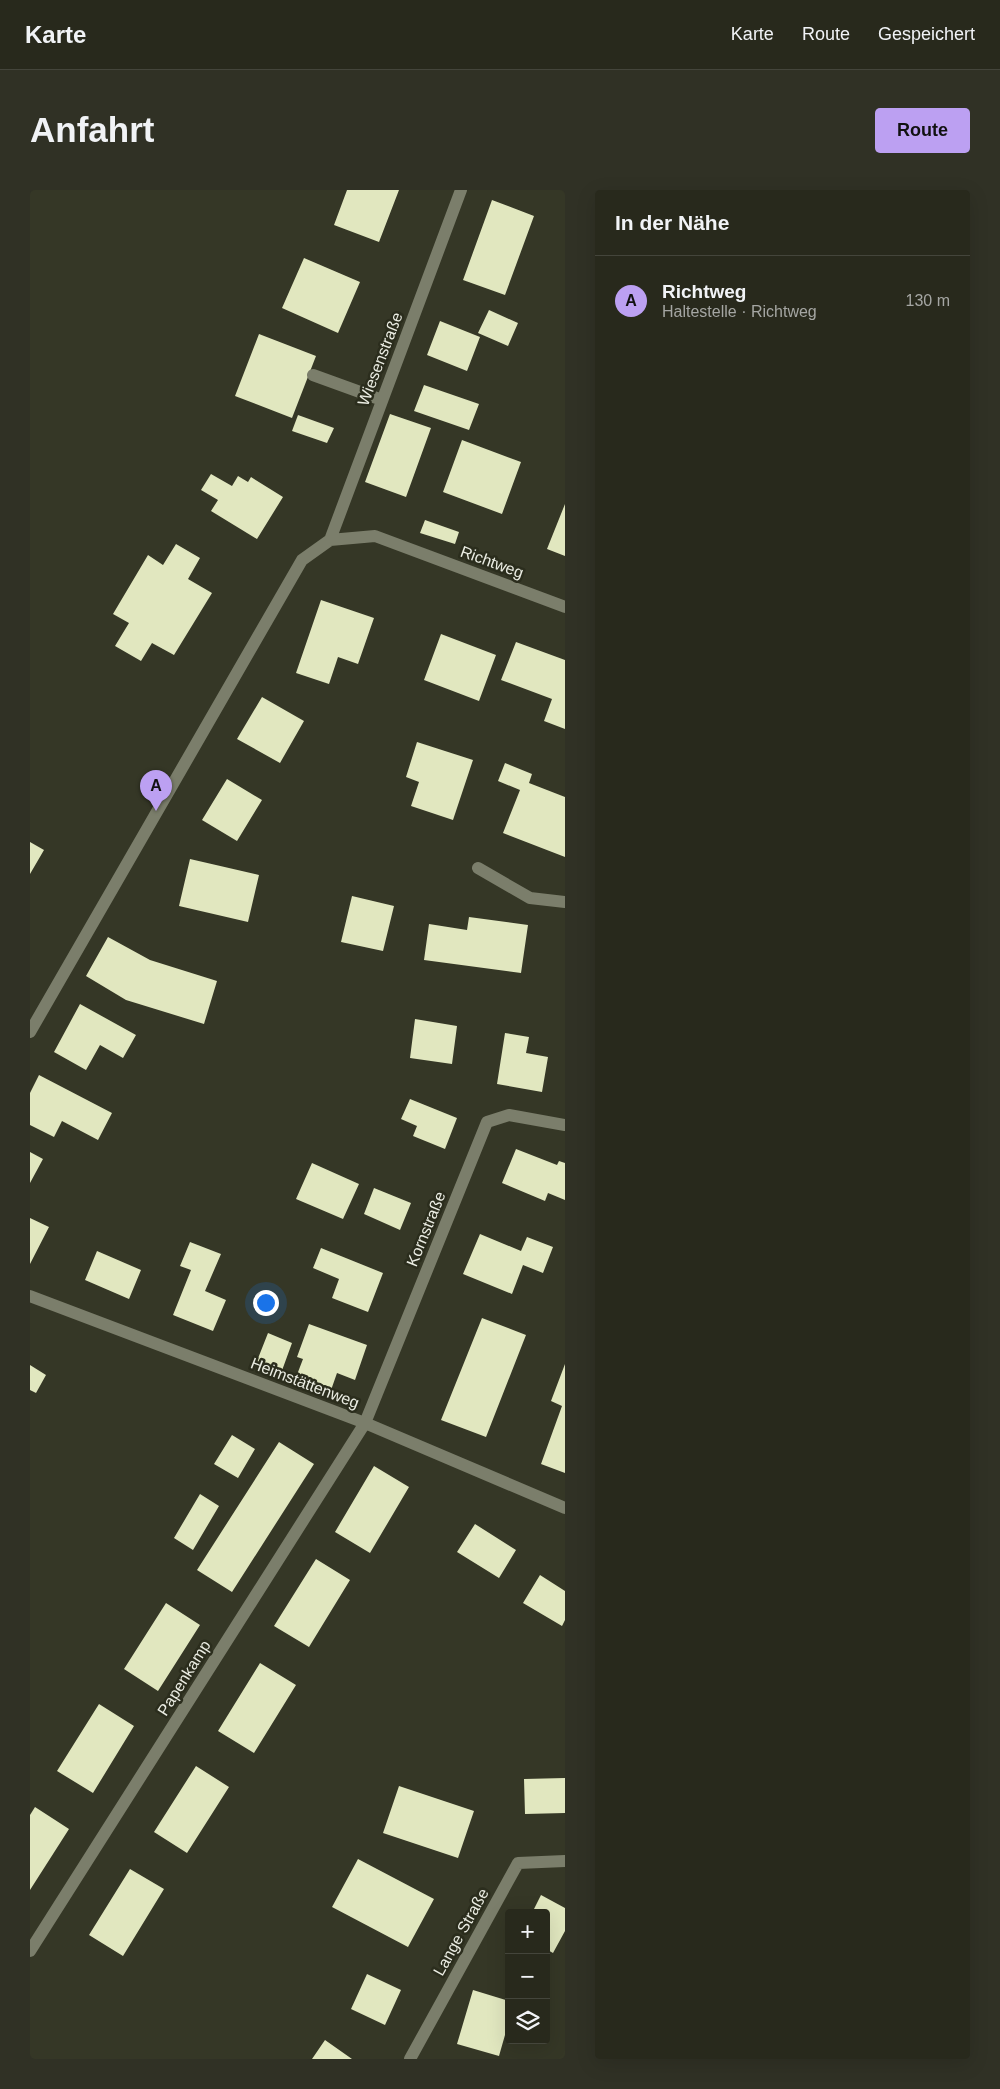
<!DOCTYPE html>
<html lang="de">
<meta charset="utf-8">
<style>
:root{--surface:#28291c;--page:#303125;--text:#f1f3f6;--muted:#a5a6a3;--line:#44453b;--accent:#bca0f2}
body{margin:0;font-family:Helvetica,sans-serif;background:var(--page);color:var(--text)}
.controls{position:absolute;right:15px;bottom:15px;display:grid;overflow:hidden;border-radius:5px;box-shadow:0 5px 20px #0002}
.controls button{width:45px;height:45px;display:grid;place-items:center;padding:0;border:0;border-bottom:1px solid var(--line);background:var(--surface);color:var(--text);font:25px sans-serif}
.you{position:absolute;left:235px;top:1112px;width:18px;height:18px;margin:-12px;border:4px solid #fff;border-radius:50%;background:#1a73e8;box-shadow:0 0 0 8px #1a73e833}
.badge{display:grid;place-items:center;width:32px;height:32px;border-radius:50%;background:var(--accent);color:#111;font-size:16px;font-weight:700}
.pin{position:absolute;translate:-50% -41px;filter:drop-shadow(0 1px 2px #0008)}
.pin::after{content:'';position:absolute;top:26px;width:18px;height:15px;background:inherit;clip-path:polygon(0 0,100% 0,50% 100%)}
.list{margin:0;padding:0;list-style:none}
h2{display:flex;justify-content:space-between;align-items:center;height:65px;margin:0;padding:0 20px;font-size:21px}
h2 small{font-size:16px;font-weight:400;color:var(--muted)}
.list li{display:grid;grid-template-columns:32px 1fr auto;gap:15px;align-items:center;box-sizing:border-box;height:90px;padding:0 20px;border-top:1px solid var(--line)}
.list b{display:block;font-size:19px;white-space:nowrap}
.list p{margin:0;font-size:16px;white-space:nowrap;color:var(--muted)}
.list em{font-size:16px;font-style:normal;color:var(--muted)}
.icon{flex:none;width:28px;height:28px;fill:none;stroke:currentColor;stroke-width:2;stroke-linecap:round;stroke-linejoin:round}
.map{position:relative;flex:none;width:535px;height:1869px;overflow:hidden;border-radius:5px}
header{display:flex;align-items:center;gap:30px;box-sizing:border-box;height:70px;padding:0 25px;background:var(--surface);border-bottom:1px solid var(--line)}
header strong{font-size:24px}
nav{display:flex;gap:28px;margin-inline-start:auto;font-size:18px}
.intro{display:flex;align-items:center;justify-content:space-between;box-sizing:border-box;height:120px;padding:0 30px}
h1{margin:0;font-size:35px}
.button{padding:12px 22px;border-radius:5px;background:var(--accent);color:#111;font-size:18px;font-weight:700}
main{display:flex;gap:30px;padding:0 30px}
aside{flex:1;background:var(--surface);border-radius:5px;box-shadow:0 5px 20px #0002}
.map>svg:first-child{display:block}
.building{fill:#e1e7bf}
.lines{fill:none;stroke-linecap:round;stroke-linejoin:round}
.minor{stroke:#7b7e6b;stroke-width:12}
.labels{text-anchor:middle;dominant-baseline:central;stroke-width:5;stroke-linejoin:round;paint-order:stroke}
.street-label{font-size:16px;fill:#ebede3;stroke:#2b2d1d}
</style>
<header>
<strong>Karte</strong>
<nav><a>Karte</a><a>Route</a><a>Gespeichert</a></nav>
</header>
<div class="intro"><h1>Anfahrt</h1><a class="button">Route</a></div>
<main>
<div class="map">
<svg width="535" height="1869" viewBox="0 0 535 1869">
<rect width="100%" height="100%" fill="#353726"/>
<!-- building -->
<path class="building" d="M 369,0 L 349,52 L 304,35 L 317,0 Z
M 462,10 L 504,26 L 475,105 L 433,90 Z
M 274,68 L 330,92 L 308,143 L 252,118 Z
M 459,120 L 488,133 L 478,156 L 448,143 Z
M 410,131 L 450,147 L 437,181 L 397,165 Z
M 229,144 L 286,166 L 262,228 L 205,206 Z
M 394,195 L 449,214 L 439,240 L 384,221 Z
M 360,224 L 401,238 L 376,307 L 335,292 Z
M 268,225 L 304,238 L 297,253 L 262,241 Z
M 432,250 L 491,272 L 472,324 L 413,302 Z
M 181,284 L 202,296 L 208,286 L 218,292 L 221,287 L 253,307 L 227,349 L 181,321 L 188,310 L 171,300 Z
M 535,314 L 535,366 L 517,359 Z
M 395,330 L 429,342 L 425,354 L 390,343 Z
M 146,354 L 170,368 L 158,389 L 182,403 L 144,465 L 122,453 L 111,471 L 85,456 L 99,433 L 83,424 L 118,365 L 133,375 Z
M 291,410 L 344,428 L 328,474 L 308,467 L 299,494 L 266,483 Z
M 411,444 L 466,465 L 449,511 L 394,490 Z
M 486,452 L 535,470 L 535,539 L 514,531 L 522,509 L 471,490 Z
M 232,507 L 274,531 L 250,573 L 207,549 Z
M 387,552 L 443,570 L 423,630 L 381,616 L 389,592 L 376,587 Z
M 475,573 L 502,584 L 499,593 L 535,607 L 535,667 L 473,643 L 490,600 L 468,591 Z
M 197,589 L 232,610 L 207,651 L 172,630 Z
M 0,652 L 14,660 L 0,684 Z
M 160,669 L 229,685 L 218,732 L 149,716 Z
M 322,706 L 364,716 L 353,761 L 311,752 Z
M 439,727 L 498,735 L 491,783 L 394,770 L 399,734 L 437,740 Z
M 78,747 L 120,770 L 187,791 L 174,834 L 96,810 L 56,786 Z
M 50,814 L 106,845 L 93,868 L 70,855 L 56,880 L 24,862 Z
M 385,829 L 427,836 L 422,874 L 380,868 Z
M 475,843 L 499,847 L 496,863 L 518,867 L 512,902 L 467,894 Z
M 9,885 L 82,923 L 68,950 L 32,931 L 24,947 L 0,935 L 0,903 Z
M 380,909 L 427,928 L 415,959 L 383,946 L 387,936 L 371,929 Z
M 486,959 L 527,975 L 529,971 L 535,973 L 535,1010 L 518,1003 L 515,1011 L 472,993 Z
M 0,962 L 13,969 L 0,993 Z
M 282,973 L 329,994 L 313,1029 L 266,1009 Z
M 344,998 L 381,1013 L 370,1040 L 334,1024 Z
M 0,1028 L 19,1037 L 0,1074 Z
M 450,1044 L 491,1061 L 497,1047 L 523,1057 L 513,1083 L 493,1075 L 482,1104 L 433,1084 Z
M 160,1052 L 191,1064 L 175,1101 L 196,1110 L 183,1141 L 143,1125 L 161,1080 L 150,1076 Z
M 291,1058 L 353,1083 L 338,1122 L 302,1108 L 309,1089 L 283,1078 Z
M 67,1061 L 111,1080 L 99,1109 L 55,1090 Z
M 452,1128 L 496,1145 L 456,1247 L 411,1230 Z
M 279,1134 L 337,1155 L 325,1190 L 307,1183 L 300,1203 L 265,1190 L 273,1169 L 267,1167 Z
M 238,1143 L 262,1153 L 250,1186 L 225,1176 Z
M 535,1174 L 535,1283 L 511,1274 L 532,1216 L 521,1211 Z
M 0,1175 L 16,1185 L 6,1203 L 0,1200 Z
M 202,1245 L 225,1259 L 208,1288 L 184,1274 Z
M 249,1252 L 284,1274 L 202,1402 L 167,1380 Z
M 344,1276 L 379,1297 L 340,1363 L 305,1342 Z
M 170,1304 L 189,1316 L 163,1360 L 144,1348 Z
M 445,1334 L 486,1360 L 469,1388 L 427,1362 Z
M 286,1369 L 320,1390 L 279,1457 L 244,1436 Z
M 510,1385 L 535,1401 L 535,1430 L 532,1436 L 493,1413 Z
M 136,1413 L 170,1435 L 128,1501 L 94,1479 Z
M 230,1473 L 266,1495 L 224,1563 L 188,1541 Z
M 69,1514 L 104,1536 L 63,1603 L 27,1581 Z
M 166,1576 L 199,1597 L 157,1663 L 124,1642 Z
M 535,1588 L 535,1623 L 495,1624 L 494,1589 Z
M 369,1596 L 444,1621 L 428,1668 L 353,1643 Z
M 5,1617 L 39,1639 L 0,1700 L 0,1625 Z
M 328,1669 L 404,1709 L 378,1757 L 302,1717 Z
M 100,1679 L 134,1699 L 93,1766 L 59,1745 Z
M 511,1705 L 535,1718 L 535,1741 L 523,1763 L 516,1759 L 516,1723 L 502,1723 Z
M 337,1784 L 371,1800 L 355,1835 L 321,1819 Z
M 443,1800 L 479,1811 L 479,1831 L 469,1866 L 427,1854 Z
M 295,1850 L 322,1869 L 282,1869 Z"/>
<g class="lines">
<!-- minor -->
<path class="minor" d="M 283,185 L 352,210
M 300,350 L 431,0
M 448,678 L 500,708 L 535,712
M 0,842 L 272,370 L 300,350 L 345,346 L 535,417
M 0,1106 L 335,1233 L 535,1318
M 0,1761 L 335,1233 L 457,932 L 479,925 L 535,935
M 380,1869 L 488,1673 L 535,1671"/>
</g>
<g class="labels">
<!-- street labels -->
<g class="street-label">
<text transform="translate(350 169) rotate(-69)">Wiesenstraße</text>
<text transform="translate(462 372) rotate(20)">Richtweg</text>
<text transform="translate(396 1039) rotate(-68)">Kornstraße</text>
<text transform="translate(275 1193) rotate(21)">Heimstättenweg</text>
<text transform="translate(154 1488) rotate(-58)">Papenkamp</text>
<text transform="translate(431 1742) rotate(-61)">Lange Straße</text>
</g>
</g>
</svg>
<div class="controls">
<button>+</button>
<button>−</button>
<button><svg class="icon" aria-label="layers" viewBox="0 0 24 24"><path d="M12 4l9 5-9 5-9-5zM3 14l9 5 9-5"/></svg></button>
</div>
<div class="you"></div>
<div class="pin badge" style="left:126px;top:621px">A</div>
</div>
<aside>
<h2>In der Nähe<small></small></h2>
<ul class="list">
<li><span class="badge">A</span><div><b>Richtweg</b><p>Haltestelle · Richtweg</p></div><em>130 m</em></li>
</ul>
</aside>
</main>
